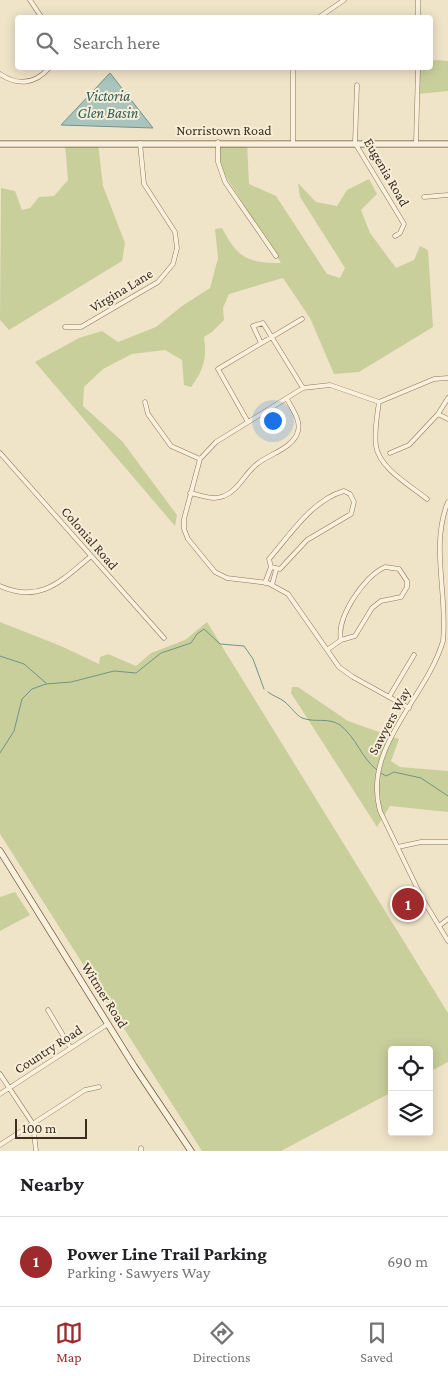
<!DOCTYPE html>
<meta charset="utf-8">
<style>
:root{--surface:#fff;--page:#f2f2f2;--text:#202124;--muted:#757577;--line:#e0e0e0;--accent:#9e2a2b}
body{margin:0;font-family:"Crimson Pro",serif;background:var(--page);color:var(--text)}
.controls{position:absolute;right:15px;bottom:15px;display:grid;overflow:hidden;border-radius:5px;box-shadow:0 2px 12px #0003}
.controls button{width:45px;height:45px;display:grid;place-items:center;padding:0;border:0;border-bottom:1px solid var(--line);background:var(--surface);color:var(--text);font:25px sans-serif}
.scale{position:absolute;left:15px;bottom:12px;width:72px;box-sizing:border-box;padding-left:5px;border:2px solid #3d2e20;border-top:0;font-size:14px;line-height:18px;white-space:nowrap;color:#3d2e20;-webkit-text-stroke:4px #f7eed8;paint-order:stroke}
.you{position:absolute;left:272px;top:420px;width:18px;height:18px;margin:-12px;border:4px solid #fff;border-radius:50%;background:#1a73e8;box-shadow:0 0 0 8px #1a73e833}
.badge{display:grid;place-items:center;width:32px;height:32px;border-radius:50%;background:var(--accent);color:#fff;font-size:16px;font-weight:700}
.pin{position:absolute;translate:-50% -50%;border:2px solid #fff;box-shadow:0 1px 5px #0006}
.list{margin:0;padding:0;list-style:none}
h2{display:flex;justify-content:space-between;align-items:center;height:65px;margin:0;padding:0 20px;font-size:21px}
h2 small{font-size:16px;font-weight:400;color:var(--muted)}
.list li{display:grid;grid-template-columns:32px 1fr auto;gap:15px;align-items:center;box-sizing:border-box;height:90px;padding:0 20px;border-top:1px solid var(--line)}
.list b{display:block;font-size:19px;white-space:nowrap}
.list p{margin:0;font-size:16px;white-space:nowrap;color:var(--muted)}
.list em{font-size:16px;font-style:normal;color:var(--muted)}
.icon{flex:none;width:28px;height:28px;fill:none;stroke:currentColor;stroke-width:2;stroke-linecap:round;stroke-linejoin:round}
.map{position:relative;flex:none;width:448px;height:1151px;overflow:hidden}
.search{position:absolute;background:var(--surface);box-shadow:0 2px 12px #0003;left:15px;right:15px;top:15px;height:55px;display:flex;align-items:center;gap:12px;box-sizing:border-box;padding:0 18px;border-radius:5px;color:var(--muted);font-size:19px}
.sheet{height:155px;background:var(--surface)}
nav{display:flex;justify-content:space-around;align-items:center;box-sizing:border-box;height:70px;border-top:1px solid var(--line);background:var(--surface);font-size:14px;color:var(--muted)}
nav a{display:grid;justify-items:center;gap:2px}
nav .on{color:var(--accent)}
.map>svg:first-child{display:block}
.green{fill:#c9cf9b}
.water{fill:#a9c4bc;stroke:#6f938a}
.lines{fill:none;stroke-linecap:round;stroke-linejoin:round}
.stream{stroke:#6f938a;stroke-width:1}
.street-casing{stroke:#8d765c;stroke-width:5}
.secondary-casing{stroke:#6f573f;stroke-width:7}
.street{stroke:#faf1dc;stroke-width:4}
.secondary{stroke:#faf1dc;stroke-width:5.5}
.labels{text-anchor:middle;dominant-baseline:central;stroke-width:4;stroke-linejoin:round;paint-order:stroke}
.street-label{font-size:14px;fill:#3d2e20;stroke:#f7eed8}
.water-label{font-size:15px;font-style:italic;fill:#2f5d5a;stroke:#f7eed8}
</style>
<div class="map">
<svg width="448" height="1151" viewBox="0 0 448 1151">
<rect width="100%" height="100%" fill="#f0e4c8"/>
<!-- green -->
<path class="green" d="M 437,60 L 448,61 L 448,91 L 418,94 L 418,68 L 430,68 L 431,61 Z
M 220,142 L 247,142 L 249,184 L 276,196 L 327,274 L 340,278 L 345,268 L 300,197 L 298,183 L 316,202 L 337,206 L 347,190 L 369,179 L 377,194 L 361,210 L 370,233 L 396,268 L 414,260 L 420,246 L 428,250 L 433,327 L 359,372 L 334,374 L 310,318 L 283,278 L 229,294 L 223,308 L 224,320 L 212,332 L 204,337 C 207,358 204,370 191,387 L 184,385 L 182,360 L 165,350 L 132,354 L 103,369 L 84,387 L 83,406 L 122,441 L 177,515 L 175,526 L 35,362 L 79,338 L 102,331 L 118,342 L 156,327 L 182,306 L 210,288 L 218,258 L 215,229 L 222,228 C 238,258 247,263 281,263 L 219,166 Z
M 98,143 L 103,186 L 125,243 L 122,261 L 9,330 L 0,320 L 1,188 L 15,191 L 22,210 L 30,208 L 39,197 L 54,196 L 68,180 L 65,144 Z
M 0,622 L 61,646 L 99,664 L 100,657 L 108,654 L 136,666 L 151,653 L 185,640 L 207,622 L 448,1013 L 448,1062 L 429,1072 L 429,1050 L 392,1050 L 392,1092 L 281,1151 L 202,1151 L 0,834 Z
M 292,687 L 298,687 L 348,721 L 399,739 L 391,761 L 400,767 L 448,771 L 448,812 L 390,806 L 377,827 L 291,693 Z
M 15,892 L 30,915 L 0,931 L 0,897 Z"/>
<!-- water -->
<path class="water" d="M 110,73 L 153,128 L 61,125 Z"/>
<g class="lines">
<!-- stream -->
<path class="stream" d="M 0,656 L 24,664 L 46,683
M 268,692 C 273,696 280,698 285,702 C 291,707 296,715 302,718 C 315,723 328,717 340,725 C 356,737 362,759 377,770
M 0,753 L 14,731 L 22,699 L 32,689 L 46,684 L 71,682 L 114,671 L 136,673 L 161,653 L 191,643 L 197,634 L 204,629 L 220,644 L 244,646 L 253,659 L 264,689
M 381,773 L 386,776 L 394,772 L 421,778 L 448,796"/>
<defs>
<path id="street" d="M 30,0 L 42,18
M 318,18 L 344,0
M 418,18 L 418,0
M 0,74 C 18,86 35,84 49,68
M 357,85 L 355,143 L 404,224 L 400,233 L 395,236
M 218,142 L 218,162 L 225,182 L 276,256
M 293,142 L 293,71
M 416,143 L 418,68
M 424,197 L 448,195
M 65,327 L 81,327 L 158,282 L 173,264 L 177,248 L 175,232 L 144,184 L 140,143
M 261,343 L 253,326 L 263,323 L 303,388
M 145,402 L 148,414 L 171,446 L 200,459
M 379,402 C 377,416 374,432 376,446 C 379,468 411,486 427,499
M 438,414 L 448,419
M 248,422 L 218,369 L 302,319
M 0,453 L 164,638
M 390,453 L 409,445 L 438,414 L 448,398
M 344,491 L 350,494 L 354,502 L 351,514 L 307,540 L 280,569 L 271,567 L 269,559 C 290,535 312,500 344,491 Z
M 190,493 C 201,495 213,501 224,496 C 238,491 245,473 257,464 C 269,454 294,448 298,431 C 301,420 292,409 287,399
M 448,502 C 430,545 448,596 443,641 C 426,699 362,747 380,811 L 422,898 L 448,941
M 265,583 L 271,567
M 272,585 L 276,570
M 0,586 C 40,604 61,581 90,557
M 327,650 L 341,640 L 355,636 L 372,608 L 381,601 L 401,597 L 407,587 L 407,581 L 399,569 L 385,567 C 364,576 336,618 341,640
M 389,697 L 414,655
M 409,708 L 353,677 L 339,667 L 288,594 L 268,583 L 227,578 L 215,572 L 188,539 L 184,529 L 184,519 L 200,459 L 216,442 L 303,388 L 330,385 L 379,402 L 434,379 L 448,378
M 398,847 L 421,842 L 448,842
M 439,926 L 448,919
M 48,1010 L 70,1047
M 0,1074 L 33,1124 L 36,1151
M 0,1094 L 108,1024
M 0,1145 L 85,1090 L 99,1087
M 141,1148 L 141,1151"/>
<path id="secondary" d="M 0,144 L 448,144
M 0,851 L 134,1066 L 191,1151"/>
</defs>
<!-- street casing -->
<use href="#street" class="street-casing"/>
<!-- secondary casing -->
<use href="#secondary" class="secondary-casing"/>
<!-- street -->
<use href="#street" class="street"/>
<!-- secondary -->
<use href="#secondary" class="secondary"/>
</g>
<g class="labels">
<!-- street labels -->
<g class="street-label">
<text x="224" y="130">Norristown Road</text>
<text transform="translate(387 172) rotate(60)">Eugenia Road</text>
<text transform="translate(121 290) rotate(-31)">Virgina Lane</text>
<text transform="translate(90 538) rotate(49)">Colonial Road</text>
<text transform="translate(389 721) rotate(-62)">Sawyers Way</text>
<text transform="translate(105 995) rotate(58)">Witmer Road</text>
<text transform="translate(48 1049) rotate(-33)">Country Road</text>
</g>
<!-- water labels -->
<g class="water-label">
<text x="108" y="96">Victoria<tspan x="108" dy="17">Glen Basin</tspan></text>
</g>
</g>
</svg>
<div class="controls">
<button><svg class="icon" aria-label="locate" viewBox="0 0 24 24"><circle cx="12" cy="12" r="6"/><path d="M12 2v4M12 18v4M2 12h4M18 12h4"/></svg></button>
<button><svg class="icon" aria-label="layers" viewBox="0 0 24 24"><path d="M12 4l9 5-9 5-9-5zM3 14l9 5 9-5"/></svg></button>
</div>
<div class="scale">100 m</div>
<div class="you"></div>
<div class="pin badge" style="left:408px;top:904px">1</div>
<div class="search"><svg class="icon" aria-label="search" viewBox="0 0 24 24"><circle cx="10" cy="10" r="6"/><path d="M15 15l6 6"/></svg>Search here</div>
</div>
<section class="sheet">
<h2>Nearby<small></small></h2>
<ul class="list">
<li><span class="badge">1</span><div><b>Power Line Trail Parking</b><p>Parking · Sawyers Way</p></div><em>690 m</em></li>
</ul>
</section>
<nav>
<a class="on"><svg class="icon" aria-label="map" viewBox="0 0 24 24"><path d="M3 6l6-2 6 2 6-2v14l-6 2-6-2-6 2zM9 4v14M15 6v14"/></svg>Map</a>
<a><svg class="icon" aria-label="directions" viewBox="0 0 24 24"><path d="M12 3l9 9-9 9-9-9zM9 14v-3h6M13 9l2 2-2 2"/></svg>Directions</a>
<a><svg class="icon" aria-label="saved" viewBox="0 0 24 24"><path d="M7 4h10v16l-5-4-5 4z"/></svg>Saved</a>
</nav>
